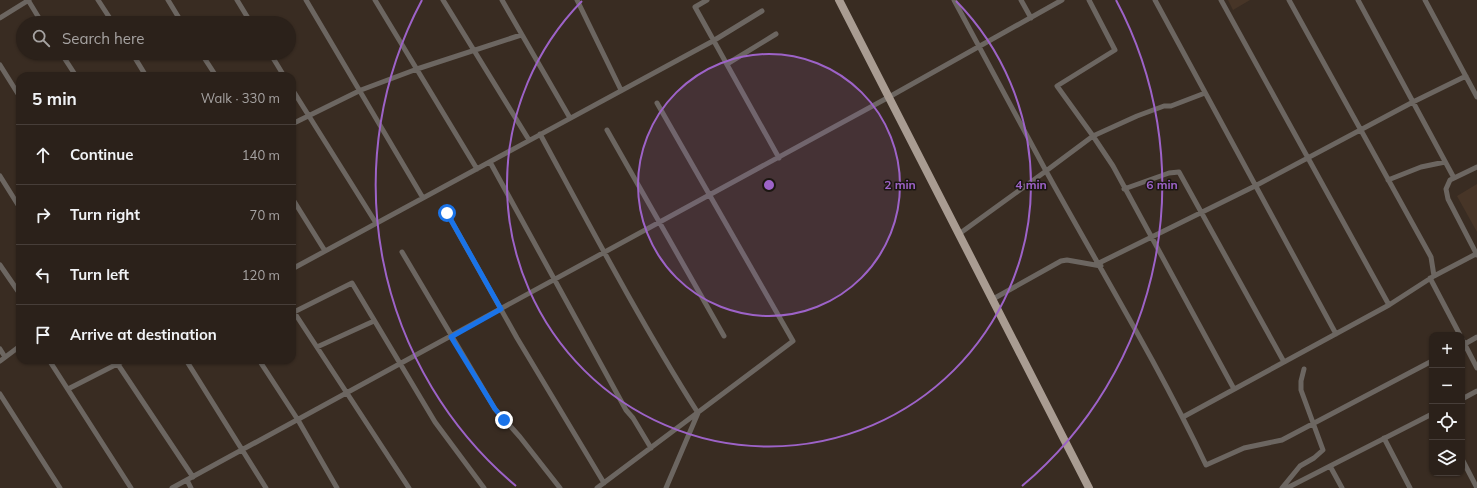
<!DOCTYPE html>
<meta charset="utf-8">
<style>
:root{--surface:#2b211a;--page:#372e27;--text:#f1f3f6;--muted:#a6a3a2;--line:#473e39}
body{margin:0;font-family:Mulish,sans-serif;background:var(--page);color:var(--text)}
.controls{position:absolute;right:12px;bottom:12px;display:grid;overflow:hidden;border-radius:8px;box-shadow:0 1px 3px #0004}
.controls button{width:36px;height:36px;display:grid;place-items:center;padding:0;border:0;border-bottom:1px solid var(--line);background:var(--surface);color:var(--text);font:20px sans-serif}
.stop{position:absolute;width:12px;height:12px;margin:-9px;border:3px solid #1a73e8;border-radius:50%;background:#fff}
.stop.end{background:#1a73e8;border-color:#fff;box-shadow:0 1px 4px #0008}
.list{margin:0;padding:0;list-style:none}
h2{display:flex;justify-content:space-between;align-items:center;height:52px;margin:0;padding:0 16px;font-size:17px}
h2 small{font-size:13px;font-weight:400;color:var(--muted)}
.list li{display:grid;grid-template-columns:26px 1fr auto;gap:12px;align-items:center;box-sizing:border-box;height:60px;padding:0 16px;border-top:1px solid var(--line)}
.list b{display:block;font-size:15px;white-space:nowrap}
.list em{font-size:13px;font-style:normal;color:var(--muted)}
.icon{flex:none;width:22px;height:22px;fill:none;stroke:currentColor;stroke-width:2;stroke-linecap:round;stroke-linejoin:round}
.map{position:relative;flex:none;width:1477px;height:488px;overflow:hidden}
.search{position:absolute;background:var(--surface);box-shadow:0 1px 3px #0004;left:16px;top:16px;width:280px;height:44px;display:flex;align-items:center;gap:10px;box-sizing:border-box;padding:0 14px;border-radius:22px;color:var(--muted);font-size:15px}
.panel{position:absolute;background:var(--surface);box-shadow:0 1px 3px #0004;left:16px;top:72px;width:280px;height:292px;border-radius:12px}
.map>svg:first-child{display:block}
.built{fill:#473527}
.lines{fill:none;stroke-linecap:round;stroke-linejoin:round}
.minor{stroke:#6c6661;stroke-width:5}
.primary{stroke:#a99c92;stroke-width:8}
.route{stroke:#1a73e8;stroke-width:5}
.ring{fill:none;stroke:#9d63c8;stroke-width:2}
.centre{fill:#9d63c8;stroke:#1b1611;stroke-width:2}
.ring-label{font-size:12px;text-anchor:middle;font-weight:bold;fill:#9d63c8;stroke:#1b1611;stroke-width:3;stroke-linejoin:round;paint-order:stroke}
</style>
<div class="map">
<svg width="1477" height="488" viewBox="0 0 1477 488">
<rect width="100%" height="100%" fill="#392c22"/>
<!-- built -->
<path class="built" d="M 1228,0 L 1250,0 L 1233,10 Z
M 1477,184 L 1477,232 L 1457,196 Z"/>
<g class="lines">
<!-- minor -->
<path class="minor" d="M 28,0 L 42,23
M 98,0 L 113,23
M 168,0 L 182,23
M 237,0 L 251,23
M 306,0 L 423,198
M 375,0 L 477,169
M 443,0 L 529,140
M 502,0 L 570,118
M 577,0 L 621,90
M 707,0 L 695,7 L 779,158
M 954,0 L 1046,171 L 959,234
M 1021,0 L 1031,18
M 1089,0 L 1115,50 L 1057,86 L 1093,136 L 1046,171 C 1100,269 1158,364 1206,465 L 1244,448 L 1282,440 L 1432,361
M 1155,0 L 1336,334
M 1221,0 L 1389,305
M 1289,0 L 1431,257 L 1434,276
M 1358,0 L 1454,178
M 1425,0 L 1477,97
M 0,18 L 29,0
M 61,53 L 76,76
M 132,53 L 146,76
M 201,53 L 216,76
M 270,53 L 284,76
M 727,64 L 776,34
M 0,65 L 20,97
M 292,89 L 376,223
M 1205,93 L 1171,106 L 1164,106 L 1137,116 L 1093,136 L 1113,166 L 1234,389
M 292,124 L 361,90 L 417,69 L 521,35
M 607,130 L 724,336
M 540,134 C 591,228 641,323 698,413 L 666,488
M 490,162 L 626,410 L 633,418 L 651,448
M 0,176 L 20,208
M 1388,180 L 1421,167 L 1445,162
M 1124,189 L 1169,173 L 1179,172 L 1284,362
M 292,198 L 325,251
M 447,213 L 517,338 L 604,483
M 402,252 L 495,409 L 520,437 L 560,488
M 1477,255 L 1448,199 L 1446,189 L 1450,180 L 1477,167
M 1099,263 L 1255,186 L 1413,102 L 1466,76
M 0,265 L 20,294
M 292,269 L 713,41 L 762,11
M 1430,278 L 1460,335
M 993,299 L 1061,261 L 1067,260 L 1101,266
M 292,309 L 409,488
M 294,312 L 352,283 L 435,422 L 484,488
M 1462,339 L 1477,368
M 1463,345 L 1477,337
M 317,347 L 374,321
M 0,349 L 5,357
M 49,360 L 131,488
M 115,360 L 193,477
M 186,360 L 266,488
M 259,360 L 298,420 L 337,488
M 0,361 L 20,346
M 68,389 L 125,360
M 0,394 L 60,488
M 1462,399 L 1477,391
M 1183,417 L 1389,305 L 1434,276 L 1476,254
M 1384,438 L 1410,488
M 1462,459 L 1477,488
M 1330,466 L 1342,488
M 187,480 L 191,488
M 172,488 L 889,97 L 1062,0
M 597,488 L 793,341 L 657,103
M 1282,488 L 1300,466 L 1314,458 L 1323,450 L 1301,390 L 1301,381 L 1304,369
M 1287,488 L 1432,414"/>
<!-- primary -->
<path class="primary" d="M 839,0 L 1089,488"/>
</g>
<g class="lines">
<!-- route -->
<path class="route" d="M 447,213 L 501,309 L 451,337 L 495,409 L 504,420"/>
</g>
<!-- distance rings -->
<circle cx="769" cy="185" r="131" fill="#9d63c8" fill-opacity=".12"/>
<g class="ring">
<circle cx="769" cy="185" r="131"/>
<path d="M956 1A262 262 0 1 1 582 1"/>
<path d="M516 486A393 393 0 0 1 422 0M1116 0A393 393 0 0 1 1022 486"/>
</g>
<circle cx="769" cy="185" r="6" class="centre"/>
<g class="ring-label">
<text x="900" y="189">2 min</text>
<text x="1031" y="189">4 min</text>
<text x="1162" y="189">6 min</text>
</g>
</svg>
<div class="controls">
<button>+</button>
<button>−</button>
<button><svg class="icon" aria-label="locate" viewBox="0 0 24 24"><circle cx="12" cy="12" r="6"/><path d="M12 2v4M12 18v4M2 12h4M18 12h4"/></svg></button>
<button><svg class="icon" aria-label="layers" viewBox="0 0 24 24"><path d="M12 4l9 5-9 5-9-5zM3 14l9 5 9-5"/></svg></button>
</div>
<div class="stop" style="left:447px;top:213px"></div>
<div class="stop end" style="left:504px;top:420px"></div>
<div class="search"><svg class="icon" aria-label="search" viewBox="0 0 24 24"><circle cx="10" cy="10" r="6"/><path d="M15 15l6 6"/></svg>Search here</div>
<section class="panel">
<h2>5 min<small>Walk · 330 m</small></h2>
<ul class="list">
<li><svg class="icon" aria-label="ahead" viewBox="0 0 24 24"><path d="M12 20V5M6 11l6-6 6 6"/></svg><div><b>Continue</b></div><em>140 m</em></li>
<li><svg class="icon" aria-label="right" viewBox="0 0 24 24"><path d="M7 20v-9h11M14 6l5 5-5 5"/></svg><div><b>Turn right</b></div><em>70 m</em></li>
<li><svg class="icon" aria-label="left" viewBox="0 0 24 24"><path d="M17 20v-9H6M10 6l-5 5 5 5"/></svg><div><b>Turn left</b></div><em>120 m</em></li>
<li><svg class="icon" aria-label="arrive" viewBox="0 0 24 24"><path d="M6 21V4h12l-3 4 3 4H6"/></svg><div><b>Arrive at destination</b></div></li>
</ul>
</section>
</div>
